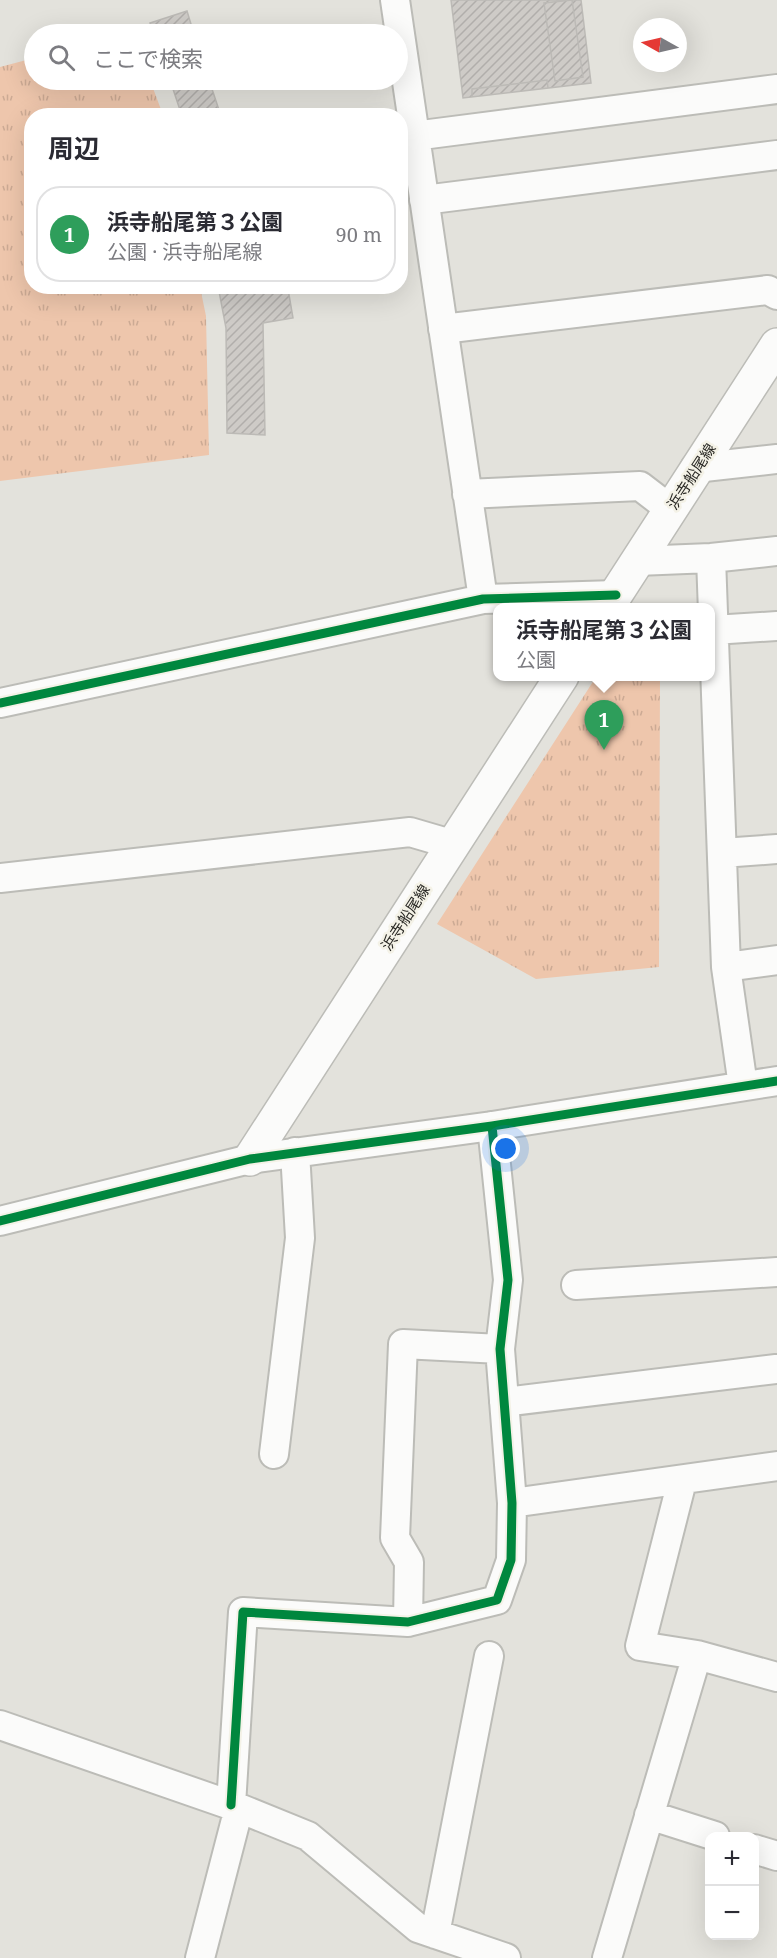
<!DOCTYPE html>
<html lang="ja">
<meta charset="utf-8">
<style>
:root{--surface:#fff;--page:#f2f2f3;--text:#2b2b33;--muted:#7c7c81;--line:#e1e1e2;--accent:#d93025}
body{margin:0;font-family:"Noto Serif","Noto Sans JP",serif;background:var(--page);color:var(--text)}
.controls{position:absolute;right:18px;bottom:18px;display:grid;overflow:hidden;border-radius:12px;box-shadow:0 6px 24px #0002}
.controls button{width:54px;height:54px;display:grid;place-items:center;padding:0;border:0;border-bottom:2px solid var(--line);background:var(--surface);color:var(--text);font:30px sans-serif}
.compass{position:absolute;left:633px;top:18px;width:54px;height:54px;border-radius:50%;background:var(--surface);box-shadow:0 6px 24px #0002;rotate:278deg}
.you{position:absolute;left:506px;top:1149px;width:21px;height:21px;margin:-15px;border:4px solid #fff;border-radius:50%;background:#1a73e8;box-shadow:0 0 0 9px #1a73e833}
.badge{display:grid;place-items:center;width:39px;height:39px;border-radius:50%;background:var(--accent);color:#fff;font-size:20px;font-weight:700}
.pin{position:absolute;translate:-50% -50px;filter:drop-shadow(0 2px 3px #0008)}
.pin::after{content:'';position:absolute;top:32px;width:21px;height:18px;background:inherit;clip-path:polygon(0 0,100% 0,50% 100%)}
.popup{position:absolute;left:493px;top:603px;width:222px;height:78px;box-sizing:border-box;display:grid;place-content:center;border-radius:12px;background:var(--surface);filter:drop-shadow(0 2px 4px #0005);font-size:20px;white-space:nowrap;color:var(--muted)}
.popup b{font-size:22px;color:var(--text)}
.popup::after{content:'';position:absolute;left:50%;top:100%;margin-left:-12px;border:12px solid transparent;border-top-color:var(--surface)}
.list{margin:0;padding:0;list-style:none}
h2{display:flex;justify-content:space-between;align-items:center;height:78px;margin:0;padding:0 24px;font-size:26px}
h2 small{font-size:20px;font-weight:400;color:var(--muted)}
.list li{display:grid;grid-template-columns:39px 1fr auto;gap:18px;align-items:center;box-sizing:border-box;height:96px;margin:0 12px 12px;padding:0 12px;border:2px solid var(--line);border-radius:24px}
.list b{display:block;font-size:22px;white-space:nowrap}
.list p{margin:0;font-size:20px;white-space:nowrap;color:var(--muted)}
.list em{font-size:20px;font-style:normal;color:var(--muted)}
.icon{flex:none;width:33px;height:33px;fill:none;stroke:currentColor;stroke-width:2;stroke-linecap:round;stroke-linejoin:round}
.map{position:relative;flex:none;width:777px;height:1958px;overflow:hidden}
.search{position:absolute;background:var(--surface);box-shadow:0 6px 24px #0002;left:24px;top:24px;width:384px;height:66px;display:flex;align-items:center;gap:15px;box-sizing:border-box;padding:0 21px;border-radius:33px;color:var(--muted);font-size:22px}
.panel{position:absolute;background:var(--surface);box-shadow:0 6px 24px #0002;left:24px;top:108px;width:384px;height:186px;border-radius:24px}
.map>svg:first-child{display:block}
.grass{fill:url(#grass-tufts)}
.building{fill:url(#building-hatch);stroke:#bcbab6;stroke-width:1.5}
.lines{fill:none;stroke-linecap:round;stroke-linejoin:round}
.minor-casing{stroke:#bcbcb7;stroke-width:32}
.tertiary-casing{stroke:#bcbcb7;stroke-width:36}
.minor{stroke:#fbfbfa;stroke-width:28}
.tertiary{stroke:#fbfbfa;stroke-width:33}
.cycleway-casing{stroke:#f4f2e7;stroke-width:13}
.cycleway{stroke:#00873e;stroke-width:9}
.labels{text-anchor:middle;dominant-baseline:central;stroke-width:5;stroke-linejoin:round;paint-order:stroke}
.street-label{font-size:15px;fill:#292824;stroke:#f4f2e7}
</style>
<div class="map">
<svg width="777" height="1958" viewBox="0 0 777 1958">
<defs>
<pattern id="grass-tufts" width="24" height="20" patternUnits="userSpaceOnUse" patternTransform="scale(1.5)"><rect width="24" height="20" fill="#eec6ac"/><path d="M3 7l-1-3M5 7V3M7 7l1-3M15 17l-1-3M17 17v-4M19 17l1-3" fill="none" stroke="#ccaa94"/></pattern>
<pattern id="building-hatch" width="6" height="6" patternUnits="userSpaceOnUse" patternTransform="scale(1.5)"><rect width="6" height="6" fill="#cecbc7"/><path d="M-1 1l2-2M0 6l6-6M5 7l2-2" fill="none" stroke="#b1aeab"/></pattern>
</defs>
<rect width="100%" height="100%" fill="#e3e2dc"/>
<!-- grass -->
<path class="grass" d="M 34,58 L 34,80 L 150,80 L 163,115 L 32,116 L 32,286 L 200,287 L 206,316 L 209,455 L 0,481 L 0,67 Z
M 596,677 L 660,677 L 659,967 L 536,979 L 437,924 Z"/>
<!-- building -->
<path class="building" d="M 451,0 L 581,0 L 591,83 L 463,98 Z
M 572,0 L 583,77 L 555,81 L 544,3 Z
M 187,11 L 194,34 L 154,34 L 150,23 Z
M 170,80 L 209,80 L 221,116 L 182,116 Z
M 547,80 L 548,88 L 472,97 L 472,89 Z
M 218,286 L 301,286 L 288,289 L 293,318 L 263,323 L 265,435 L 227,433 L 226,328 Z"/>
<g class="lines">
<defs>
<path id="minor" d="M 395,0 L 483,599
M 414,136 L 777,89
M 424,200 L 777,155
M 443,329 L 768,290 L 777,295
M 695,468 L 777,459
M 467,494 L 640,486 L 670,509
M 711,558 L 726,967 L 743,1086
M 637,561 L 711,558 L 777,551
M 713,630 L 777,626
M 0,703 L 483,599 L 616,595
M 722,853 L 777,849
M 0,878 L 410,832 L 451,844
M 726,967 L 777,960
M 0,1221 L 250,1159 L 492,1126 L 777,1081
M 576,1285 L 777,1272
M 504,1402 L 776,1369
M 274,1454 L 300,1238 L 295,1152
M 512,1503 L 777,1466
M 408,1622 L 409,1562 L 395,1538 L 403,1344 L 500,1349
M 697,1655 L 777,1677
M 0,1725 L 239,1808 L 308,1836 L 418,1928 L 506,1958
M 231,1805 L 243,1612 L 408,1622 L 497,1600 L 511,1560 L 512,1503 L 500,1349 L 508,1280 L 492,1126
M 649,1815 L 715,1836
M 754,1849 L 777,1856
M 435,1934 L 489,1656
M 200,1958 L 239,1808
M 607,1958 L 697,1655 L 640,1646 L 682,1481"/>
<path id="tertiary" d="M 607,608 L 777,345
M 250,1159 L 562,676"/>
</defs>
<!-- minor casing -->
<use href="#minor" class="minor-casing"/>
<!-- tertiary casing -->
<use href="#tertiary" class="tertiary-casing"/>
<!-- minor -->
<use href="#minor" class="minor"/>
<!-- tertiary -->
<use href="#tertiary" class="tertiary"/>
<defs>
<path id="cycleway" d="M 0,703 L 483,599 L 616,595
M 0,1221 L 250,1159 L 492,1126 L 777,1081
M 231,1805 L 243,1612 L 408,1622 L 497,1600 L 511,1560 L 512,1503 L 500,1349 L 508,1280 L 492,1126"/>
</defs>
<!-- cycleway casing -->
<use href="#cycleway" class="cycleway-casing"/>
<!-- cycleway -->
<use href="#cycleway" class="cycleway"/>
</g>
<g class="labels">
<!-- street labels -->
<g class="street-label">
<text transform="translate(691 476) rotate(-57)">浜寺船尾線</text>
<text transform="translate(405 917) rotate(-57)">浜寺船尾線</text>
</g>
</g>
</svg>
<div class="controls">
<button>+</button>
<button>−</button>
</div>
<svg class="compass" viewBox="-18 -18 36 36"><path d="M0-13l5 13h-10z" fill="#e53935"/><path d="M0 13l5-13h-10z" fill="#7c7c81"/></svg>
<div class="you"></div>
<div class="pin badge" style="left:604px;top:750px;background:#2e9e5b">1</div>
<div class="popup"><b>浜寺船尾第３公園</b>公園</div>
<div class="search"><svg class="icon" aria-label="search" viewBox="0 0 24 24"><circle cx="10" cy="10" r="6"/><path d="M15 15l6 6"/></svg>ここで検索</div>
<section class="panel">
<h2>周辺<small></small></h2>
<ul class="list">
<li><span class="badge" style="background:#2e9e5b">1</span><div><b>浜寺船尾第３公園</b><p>公園 · 浜寺船尾線</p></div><em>90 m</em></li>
</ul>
</section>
</div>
